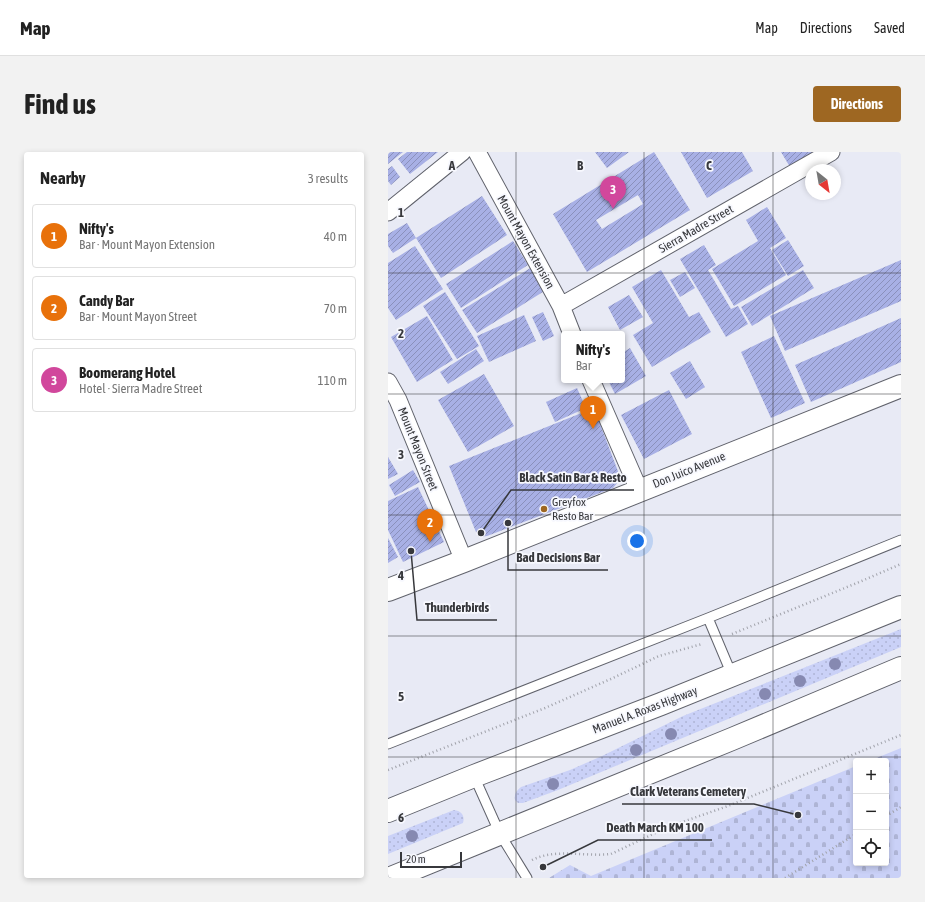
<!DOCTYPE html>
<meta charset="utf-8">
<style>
:root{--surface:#fff;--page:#f2f2f2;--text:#222;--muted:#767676;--line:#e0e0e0;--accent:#9e6722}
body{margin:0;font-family:"Asap Condensed",sans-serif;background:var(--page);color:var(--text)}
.controls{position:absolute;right:12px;bottom:12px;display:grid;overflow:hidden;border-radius:4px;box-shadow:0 2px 6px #0003}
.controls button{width:36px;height:36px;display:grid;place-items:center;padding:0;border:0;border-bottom:1px solid var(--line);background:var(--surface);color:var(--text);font:20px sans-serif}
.compass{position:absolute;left:417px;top:12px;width:36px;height:36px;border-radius:50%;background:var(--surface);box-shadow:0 2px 6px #0003;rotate:149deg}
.scale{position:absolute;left:12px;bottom:10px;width:62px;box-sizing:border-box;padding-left:4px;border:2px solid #37383c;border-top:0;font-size:11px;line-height:14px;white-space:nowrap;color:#37383c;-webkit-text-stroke:3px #f7f8fe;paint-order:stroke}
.you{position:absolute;left:249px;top:389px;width:14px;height:14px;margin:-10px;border:3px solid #fff;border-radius:50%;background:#1a73e8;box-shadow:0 0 0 6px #1a73e833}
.badge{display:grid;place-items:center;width:26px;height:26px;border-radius:50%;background:var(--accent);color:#fff;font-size:13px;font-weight:700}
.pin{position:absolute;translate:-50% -33px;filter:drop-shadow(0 1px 2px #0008)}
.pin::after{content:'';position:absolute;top:21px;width:14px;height:12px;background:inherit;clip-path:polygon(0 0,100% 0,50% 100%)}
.popup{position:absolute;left:173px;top:179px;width:64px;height:52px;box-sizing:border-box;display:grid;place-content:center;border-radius:4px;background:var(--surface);filter:drop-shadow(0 1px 3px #0005);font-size:13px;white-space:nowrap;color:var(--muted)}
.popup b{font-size:15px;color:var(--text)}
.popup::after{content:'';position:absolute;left:50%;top:100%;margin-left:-8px;border:8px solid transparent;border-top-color:var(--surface)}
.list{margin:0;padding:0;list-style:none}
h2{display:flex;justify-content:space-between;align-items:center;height:52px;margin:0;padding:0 16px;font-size:17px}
h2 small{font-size:13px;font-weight:400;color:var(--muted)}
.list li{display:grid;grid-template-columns:26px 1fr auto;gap:12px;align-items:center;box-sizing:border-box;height:64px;margin:0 8px 8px;padding:0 8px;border:1px solid var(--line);border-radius:4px}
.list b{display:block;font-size:15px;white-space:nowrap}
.list p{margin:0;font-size:13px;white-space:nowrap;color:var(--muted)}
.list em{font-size:13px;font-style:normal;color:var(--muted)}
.icon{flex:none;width:22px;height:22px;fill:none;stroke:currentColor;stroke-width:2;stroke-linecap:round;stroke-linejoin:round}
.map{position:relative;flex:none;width:513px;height:726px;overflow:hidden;border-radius:4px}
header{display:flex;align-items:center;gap:24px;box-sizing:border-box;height:56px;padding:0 20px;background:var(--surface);border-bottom:1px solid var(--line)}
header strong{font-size:19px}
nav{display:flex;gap:22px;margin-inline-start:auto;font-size:14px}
.intro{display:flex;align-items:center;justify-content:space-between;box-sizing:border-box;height:96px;padding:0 24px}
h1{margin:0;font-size:28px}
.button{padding:10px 18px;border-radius:4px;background:var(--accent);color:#fff;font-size:14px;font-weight:700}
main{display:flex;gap:24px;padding:0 24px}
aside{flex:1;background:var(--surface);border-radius:4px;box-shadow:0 2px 6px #0003}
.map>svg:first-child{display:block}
.grass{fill:url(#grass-dots)}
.cemetery{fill:url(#cemetery-stones)}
.building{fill:url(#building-hatch);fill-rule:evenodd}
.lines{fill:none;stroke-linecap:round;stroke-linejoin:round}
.service-casing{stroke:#61636c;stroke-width:11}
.minor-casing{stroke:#61636c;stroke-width:19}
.secondary-casing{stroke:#61636c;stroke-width:24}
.primary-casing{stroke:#61636c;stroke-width:24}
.path{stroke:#a0a2aa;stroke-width:2.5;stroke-dasharray:1 3;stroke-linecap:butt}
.service{stroke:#fff;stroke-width:9}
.minor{stroke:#fff;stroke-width:17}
.secondary{stroke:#fff;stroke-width:22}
.primary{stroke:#fff;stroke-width:22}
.tree{fill:#8689b1}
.grid{fill:none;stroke:#37383c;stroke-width:1;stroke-opacity:0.55}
.poi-dot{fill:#9e6722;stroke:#f7f8fe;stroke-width:1.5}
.labels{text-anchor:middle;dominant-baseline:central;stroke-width:3.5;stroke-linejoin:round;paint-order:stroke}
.street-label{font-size:12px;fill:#37383c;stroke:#f7f8fe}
.poi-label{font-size:12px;fill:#37383c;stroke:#f7f8fe;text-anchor:start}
.grid-label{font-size:13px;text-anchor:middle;font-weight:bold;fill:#37383c;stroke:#f7f8fe;stroke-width:3.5;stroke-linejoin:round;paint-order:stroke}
.leader{fill:none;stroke:#37383c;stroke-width:1.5}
.callout-dot{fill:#37383c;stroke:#f7f8fe;stroke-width:1.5}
.callout-label{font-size:13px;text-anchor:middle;font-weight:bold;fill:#37383c;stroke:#f7f8fe;stroke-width:3.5;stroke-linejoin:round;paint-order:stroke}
</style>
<header>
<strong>Map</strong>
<nav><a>Map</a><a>Directions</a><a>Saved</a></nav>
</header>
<div class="intro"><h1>Find us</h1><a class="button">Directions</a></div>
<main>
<aside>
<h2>Nearby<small>3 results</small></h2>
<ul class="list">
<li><span class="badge" style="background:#e8710a">1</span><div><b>Nifty's</b><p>Bar · Mount Mayon Extension</p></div><em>40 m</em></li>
<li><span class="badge" style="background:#e8710a">2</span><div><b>Candy Bar</b><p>Bar · Mount Mayon Street</p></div><em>70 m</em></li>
<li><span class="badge" style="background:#d1479c">3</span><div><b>Boomerang Hotel</b><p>Hotel · Sierra Madre Street</p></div><em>110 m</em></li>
</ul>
</aside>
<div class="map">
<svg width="513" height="726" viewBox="0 0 513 726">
<defs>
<pattern id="grass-dots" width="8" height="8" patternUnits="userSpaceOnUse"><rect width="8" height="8" fill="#cad1f7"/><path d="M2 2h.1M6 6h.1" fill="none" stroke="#aeb4d5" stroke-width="1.8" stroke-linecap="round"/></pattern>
<pattern id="cemetery-stones" width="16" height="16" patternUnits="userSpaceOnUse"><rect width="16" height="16" fill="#cad1f7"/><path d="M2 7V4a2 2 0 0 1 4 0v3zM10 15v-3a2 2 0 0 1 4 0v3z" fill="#aeb4d5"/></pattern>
<pattern id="building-hatch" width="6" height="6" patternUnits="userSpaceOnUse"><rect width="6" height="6" fill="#a8b0e5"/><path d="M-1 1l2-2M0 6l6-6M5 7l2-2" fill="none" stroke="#8a90bb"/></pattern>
</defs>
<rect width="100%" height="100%" fill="#e8eaf5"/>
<!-- grass -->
<path class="grass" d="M 513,477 L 513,495 L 170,638 L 135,651 L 130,651 L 127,648 C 126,642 128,639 133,635 L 182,618 L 214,604 L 295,564 Z
M 66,658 C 74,659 77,664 75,671 L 0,702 L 0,684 Z"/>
<!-- cemetery -->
<path class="cemetery" d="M 513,596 L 513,726 L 161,726 L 182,713 L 203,724 L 468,614 L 468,711 L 498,711 L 498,609 L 481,609 Z"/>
<!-- building -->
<path class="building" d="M 0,0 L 15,0 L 0,12 Z
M 19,0 L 50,0 L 22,22 L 10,7 Z
M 207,0 L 241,0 L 219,16 Z
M 266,0 L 302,58 L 199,120 L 165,62 ZM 250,43 L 255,52 L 214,77 L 208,68 Z
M 293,0 L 354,0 L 365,19 L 319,46 Z
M 393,0 L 427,0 L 402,15 Z
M 4,14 L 12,25 L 3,33 L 0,29 L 0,17 Z
M 94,44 L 119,83 L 53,126 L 28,86 Z
M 379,55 L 398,86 L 382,96 L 398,123 L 346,154 L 324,117 L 370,89 L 358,68 Z
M 19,71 L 28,86 L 5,101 L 0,94 L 0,82 Z
M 400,88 L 416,114 L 400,124 L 384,98 Z
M 125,89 L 140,113 L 73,156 L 58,132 Z
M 316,93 L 328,113 L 320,118 L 343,157 L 350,154 L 360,172 L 338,185 L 292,107 Z
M 27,94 L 55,137 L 8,168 L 0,156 L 0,111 Z
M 513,108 L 513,149 L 397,199 L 382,164 Z
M 144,115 L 158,138 L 89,181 L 74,158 Z
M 273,118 L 301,165 L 311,160 L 323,180 L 264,215 L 245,183 L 265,171 L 244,135 Z
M 415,118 L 426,136 L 364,174 L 353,155 Z
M 297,120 L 307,136 L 292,145 L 282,128 Z
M 57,140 L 91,194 L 69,207 L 35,154 Z
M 241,143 L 255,165 L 232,178 L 220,155 Z
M 155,160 L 166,184 L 155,189 L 144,165 Z
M 136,163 L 148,189 L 101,210 L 89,184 Z
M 39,164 L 65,208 L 29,230 L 3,185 Z
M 513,166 L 513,210 L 423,250 L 407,213 Z
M 386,184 L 417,251 L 383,266 L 353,200 Z
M 242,196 L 258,224 L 227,242 L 220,228 L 234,228 L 234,201 Z
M 88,197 L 96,209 L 60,232 L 52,220 Z
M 302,209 L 317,235 L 298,247 L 282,221 Z
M 96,222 L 126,274 L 80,300 L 50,248 Z
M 189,236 L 198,256 L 167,270 L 158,250 Z
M 281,238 L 304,282 L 256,307 L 233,263 Z
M 206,256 L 231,322 L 230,330 L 225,336 L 99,384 L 92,385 L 88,380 L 61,314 Z
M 0,305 L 10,322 L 0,327 Z
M 25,318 L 32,330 L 7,344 L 1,333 Z
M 30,335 L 56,390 L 15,410 L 0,378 L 0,349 Z
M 0,386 L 10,405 L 0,411 Z"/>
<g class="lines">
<defs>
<path id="service" d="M 320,466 L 344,523
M 0,592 L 320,466 L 513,388
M 86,624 L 112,682 L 139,726"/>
<path id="minor" d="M 89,0 L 173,154 L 184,182
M 0,60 L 74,0
M 173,154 L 443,0
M 203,228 L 251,338
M 0,230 L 10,248 L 76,409"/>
<path id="secondary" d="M 0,438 L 76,409 L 513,234"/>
<path id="primary" d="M 0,659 L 86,624 L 273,552 L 513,455
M 3,726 L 344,587 L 513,516"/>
</defs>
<!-- service casing -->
<use href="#service" class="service-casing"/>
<!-- minor casing -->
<use href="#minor" class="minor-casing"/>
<!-- secondary casing -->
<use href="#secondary" class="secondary-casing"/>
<!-- primary casing -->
<use href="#primary" class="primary-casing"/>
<!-- path -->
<path class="path" d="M 344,482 L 469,431 L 513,412
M 0,618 L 157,556 L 225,526 L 271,504 L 314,492
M 498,664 L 513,655
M 144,708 C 168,696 197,705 223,702 L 280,675 L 340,654 L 513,583
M 397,726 L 468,682"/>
<!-- service -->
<use href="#service" class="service"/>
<!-- minor -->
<use href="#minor" class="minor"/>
<!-- secondary -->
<use href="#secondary" class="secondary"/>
<!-- primary -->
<use href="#primary" class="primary"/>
</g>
<!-- trees -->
<g class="tree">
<circle cx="447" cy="512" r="6"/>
<circle cx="412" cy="529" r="6"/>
<circle cx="377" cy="542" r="6"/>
<circle cx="283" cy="582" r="6"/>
<circle cx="248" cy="598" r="6"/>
<circle cx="165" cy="632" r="6"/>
<circle cx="24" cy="684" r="6"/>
</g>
<!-- grid -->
<path class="grid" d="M 128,0 L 128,726M 256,0 L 256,726M 385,0 L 385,726M 0,121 L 513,121M 0,242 L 513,242M 0,363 L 513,363M 0,484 L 513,484M 0,605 L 513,605"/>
<!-- markers -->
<circle class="poi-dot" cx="156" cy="357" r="4"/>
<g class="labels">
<!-- street labels -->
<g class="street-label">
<text transform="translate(308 77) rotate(-30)">Sierra Madre Street</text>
<text transform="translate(138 90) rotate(61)">Mount Mayon Extension</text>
<text transform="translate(30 297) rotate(68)">Mount Mayon Street</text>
<text transform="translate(301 318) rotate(-22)">Don Juico Avenue</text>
<text transform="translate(257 558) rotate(-21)">Manuel A. Roxas Highway</text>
</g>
<!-- poi labels -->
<g class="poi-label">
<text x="164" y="350">Greyfox<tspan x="164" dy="14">Resto Bar</tspan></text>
</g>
</g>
<g class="grid-label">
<text x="64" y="18">A</text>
<text x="192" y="18">B</text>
<text x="321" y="18">C</text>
<text x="13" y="65">1</text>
<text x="13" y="186">2</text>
<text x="13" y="307">3</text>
<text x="13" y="428">4</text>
<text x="13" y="549">5</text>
<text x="13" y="670">6</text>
</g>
<!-- callouts -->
<path class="leader" d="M93 381L123 338H246M120 371L120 418H220M23 399L29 468H109M410 663L366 652H234M155 715L210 688H324"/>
<g class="callout-dot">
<circle cx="93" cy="381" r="4"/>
<circle cx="120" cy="371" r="4"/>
<circle cx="23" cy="399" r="4"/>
<circle cx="410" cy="663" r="4"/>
<circle cx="155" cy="715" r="4"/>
</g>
<g class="callout-label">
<text x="185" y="330">Black Satin Bar &amp; Resto</text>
<text x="170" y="410">Bad Decisions Bar</text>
<text x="69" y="460">Thunderbirds</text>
<text x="300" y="644">Clark Veterans Cemetery</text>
<text x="267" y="680">Death March KM 100</text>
</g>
</svg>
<div class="controls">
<button>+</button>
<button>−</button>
<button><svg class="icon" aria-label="locate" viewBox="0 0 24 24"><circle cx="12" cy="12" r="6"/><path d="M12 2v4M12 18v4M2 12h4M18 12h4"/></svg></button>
</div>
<svg class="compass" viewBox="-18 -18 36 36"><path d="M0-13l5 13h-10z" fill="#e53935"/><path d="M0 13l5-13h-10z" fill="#767676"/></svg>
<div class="scale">20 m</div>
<div class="you"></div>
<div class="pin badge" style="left:205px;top:277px;background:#e8710a">1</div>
<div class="popup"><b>Nifty's</b>Bar</div>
<div class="pin badge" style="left:42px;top:390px;background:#e8710a">2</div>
<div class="pin badge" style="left:225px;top:57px;background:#d1479c">3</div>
</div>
</main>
